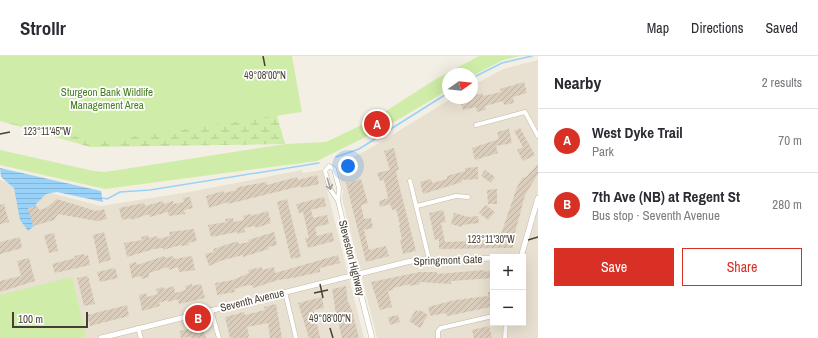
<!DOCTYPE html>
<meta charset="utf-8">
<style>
:root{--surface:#fff;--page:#f7f7f7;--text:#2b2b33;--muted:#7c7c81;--line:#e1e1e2;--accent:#d93025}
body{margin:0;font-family:"Archivo Narrow",sans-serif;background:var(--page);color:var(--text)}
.controls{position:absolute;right:12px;bottom:12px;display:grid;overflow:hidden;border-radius:0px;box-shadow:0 4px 16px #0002}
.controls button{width:36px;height:36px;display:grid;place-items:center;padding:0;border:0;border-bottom:1px solid var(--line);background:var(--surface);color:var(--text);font:20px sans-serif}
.compass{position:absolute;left:442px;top:12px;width:36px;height:36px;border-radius:50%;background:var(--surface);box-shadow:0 4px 16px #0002;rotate:76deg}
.scale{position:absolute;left:12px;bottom:10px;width:76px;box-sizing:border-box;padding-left:4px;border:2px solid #473f33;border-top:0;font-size:11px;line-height:14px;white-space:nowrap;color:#473f33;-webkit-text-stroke:3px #fff;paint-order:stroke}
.you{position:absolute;left:348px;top:110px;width:14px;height:14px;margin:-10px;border:3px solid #fff;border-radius:50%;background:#1a73e8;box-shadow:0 0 0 6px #1a73e833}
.badge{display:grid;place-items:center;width:26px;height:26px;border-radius:50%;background:var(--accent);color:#fff;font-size:13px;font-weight:700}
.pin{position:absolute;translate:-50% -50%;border:2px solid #fff;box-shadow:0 1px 4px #0006}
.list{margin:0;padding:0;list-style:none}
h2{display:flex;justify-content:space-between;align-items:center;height:52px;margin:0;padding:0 16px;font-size:17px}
h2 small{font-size:13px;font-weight:400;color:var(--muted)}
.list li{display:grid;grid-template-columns:26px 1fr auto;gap:12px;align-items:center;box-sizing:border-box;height:64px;padding:0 16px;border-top:1px solid var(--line)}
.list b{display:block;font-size:15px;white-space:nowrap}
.list p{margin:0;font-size:13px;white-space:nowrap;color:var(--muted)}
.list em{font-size:13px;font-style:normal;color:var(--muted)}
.actions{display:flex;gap:8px;padding:12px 16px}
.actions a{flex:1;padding:9px 0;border:1px solid var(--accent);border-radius:0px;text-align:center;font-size:14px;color:var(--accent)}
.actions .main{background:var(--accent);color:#fff}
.map{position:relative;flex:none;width:538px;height:282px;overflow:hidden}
header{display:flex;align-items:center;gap:24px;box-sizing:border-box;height:56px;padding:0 20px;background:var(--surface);border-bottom:1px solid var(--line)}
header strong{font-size:19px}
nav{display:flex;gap:22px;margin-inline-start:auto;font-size:14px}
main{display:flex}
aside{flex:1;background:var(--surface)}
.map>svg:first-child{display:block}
.residential{fill:#e8e1d1;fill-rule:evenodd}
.wetland{fill:url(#wetland-marsh)}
.park{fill:#cfeda8}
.water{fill:url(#water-rules)}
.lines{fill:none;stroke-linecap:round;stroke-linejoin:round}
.stream{stroke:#99d2f8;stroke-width:1.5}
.building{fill:url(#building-hatch)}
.minor-casing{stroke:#c3b9a8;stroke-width:5}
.tertiary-casing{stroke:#c3b9a8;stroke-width:6}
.minor{stroke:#fff;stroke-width:4}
.tertiary{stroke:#fff;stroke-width:5}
.oneway{stroke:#a39f99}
.ticks{fill:none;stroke:#473f33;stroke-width:1.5}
.labels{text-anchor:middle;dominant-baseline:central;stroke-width:3.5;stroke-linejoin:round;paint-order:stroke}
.park-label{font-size:11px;fill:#457e20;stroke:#fff}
.street-label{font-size:11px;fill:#473f33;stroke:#fff}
.ticks-label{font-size:10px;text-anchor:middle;fill:#473f33;stroke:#fff;stroke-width:3.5;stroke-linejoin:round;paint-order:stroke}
</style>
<header>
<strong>Strollr</strong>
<nav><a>Map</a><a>Directions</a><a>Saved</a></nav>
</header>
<main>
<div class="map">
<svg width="538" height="282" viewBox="0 0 538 282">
<defs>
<pattern id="wetland-marsh" width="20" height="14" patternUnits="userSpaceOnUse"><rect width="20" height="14" fill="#cfeda8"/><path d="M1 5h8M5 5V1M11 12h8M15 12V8" fill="none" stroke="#b3cc91"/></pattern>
<pattern id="water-rules" width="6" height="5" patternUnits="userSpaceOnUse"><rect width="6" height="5" fill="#99d2f8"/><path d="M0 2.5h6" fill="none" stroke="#85b5d5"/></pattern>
<pattern id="building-hatch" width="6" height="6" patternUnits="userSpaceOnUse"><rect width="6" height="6" fill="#dacdbb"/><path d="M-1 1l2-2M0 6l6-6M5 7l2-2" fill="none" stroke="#bcb1a1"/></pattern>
</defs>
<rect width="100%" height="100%" fill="#f4efe4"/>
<!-- residential -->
<path class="residential" d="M 538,4 L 538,282 L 377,282 L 342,142 L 343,135 L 337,110 L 376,89 L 452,42 L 472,42 L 472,30 L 503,13 ZM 493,201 L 523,201 L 523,267 L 493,267 Z
M 302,114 L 303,117 L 322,114 L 364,282 L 0,282 L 0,124 L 101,150 L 189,136 Z"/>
<!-- wetland -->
<path class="wetland" d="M 0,0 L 260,0 L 285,88 L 90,91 L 0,65 Z"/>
<!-- park -->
<path class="park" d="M 0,0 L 292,0 L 302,56 L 103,85 L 0,65 Z
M 479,0 L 519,0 L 503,4 L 472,20 L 472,18 L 448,18 L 448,34 L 384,72 L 317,105 L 105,133 L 0,109 L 0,94 L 94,115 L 105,116 L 285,88 L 326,86 L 372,64 L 436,23 Z
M 72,221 L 86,280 L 79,282 L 0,282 L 0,239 Z"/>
<!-- water -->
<path class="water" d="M 0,112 L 101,135 L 103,146 L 57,136 L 46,138 L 36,148 L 34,170 L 28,175 L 20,164 L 14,132 L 1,121 Z"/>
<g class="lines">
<!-- stream -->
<path class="stream" d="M 472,22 L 502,7 L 532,0
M 336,101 L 359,93 L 448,37
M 103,142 L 107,143 L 120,136 L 150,134 L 319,107"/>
</g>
<!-- building -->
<path class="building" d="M 524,26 L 527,37 L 513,41 L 514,47 L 504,49 L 503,45 L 485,50 L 486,54 L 477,56 L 476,51 L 463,54 L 460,44 L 482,37 L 483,40 L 501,36 L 500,33 Z
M 520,72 L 535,99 L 523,105 L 517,94 L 523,91 L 514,75 Z
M 509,73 L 512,87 L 496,90 L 498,97 L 475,104 L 472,92 L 499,83 L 497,76 Z
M 394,92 L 399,114 L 396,114 L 397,121 L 416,195 L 403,198 L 400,184 L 402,183 L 399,169 L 400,169 L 396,153 L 392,154 L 390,148 L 380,151 L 379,145 L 388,142 L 384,124 L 380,125 L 377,117 L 390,114 L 384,95 Z
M 538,108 L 538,118 L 525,139 L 515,177 L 513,177 L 513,192 L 439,193 L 439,183 L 435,184 L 429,157 L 443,154 L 446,166 L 441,167 L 445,186 L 499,184 L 517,131 L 523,121 L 525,122 Z
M 478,111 L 478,123 L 462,124 L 462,126 L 423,138 L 420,126 L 431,123 L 432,127 L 447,123 L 447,120 L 465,115 L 465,112 Z
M 485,114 L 495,121 L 491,127 L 481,120 Z
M 317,119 L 319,128 L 301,132 L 301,130 L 228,148 L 228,146 L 209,152 L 206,140 L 223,135 L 224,137 L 237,134 L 236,132 L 244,130 L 266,126 L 267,129 L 297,121 L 298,124 Z
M 361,123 L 368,147 L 361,149 L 364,163 L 371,162 L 373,172 L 364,174 L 369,194 L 386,190 L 389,200 L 366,206 L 346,127 Z
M 497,133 L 497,148 L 488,148 L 487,134 Z
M 190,141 L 193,152 L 184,154 L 185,158 L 169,160 L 168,156 L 150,161 L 149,158 L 132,164 L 131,162 L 122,164 L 119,152 L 144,147 L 145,150 L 163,145 L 164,148 L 173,145 L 174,148 L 184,146 L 183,142 Z
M 324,141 L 326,150 L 311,154 L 313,162 L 327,159 L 329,168 L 315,171 L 317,180 L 332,176 L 334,185 L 308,192 L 305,182 L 309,182 L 303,156 L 299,157 L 296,148 Z
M 57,143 L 96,155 L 104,153 L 107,163 L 97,165 L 58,158 L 54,164 L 33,170 L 28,152 L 37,150 L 39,154 L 46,152 Z
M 287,143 L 301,201 L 291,203 L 277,146 Z
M 4,148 L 9,166 L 0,168 L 0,149 Z
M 486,149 L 495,156 L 488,164 L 479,157 Z
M 268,155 L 271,167 L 256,172 L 255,170 L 244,172 L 245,176 L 238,178 L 237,176 L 211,181 L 208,169 L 226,166 L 225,163 L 233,162 L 234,166 L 244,164 L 243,160 L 251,158 L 251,160 Z
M 454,157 L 469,161 L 478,160 L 479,167 L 462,169 L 461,171 L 451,168 Z
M 194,173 L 197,185 L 188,187 L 189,189 L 182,190 L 181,189 L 163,194 L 163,192 L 154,193 L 127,201 L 124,187 L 142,184 L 141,181 L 148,179 L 149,182 L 158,180 L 158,183 L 170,180 L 169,176 Z
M 104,176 L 111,204 L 99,207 L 93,179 Z
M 274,176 L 277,189 L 268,191 L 269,193 L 243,201 L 243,199 L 223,204 L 209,210 L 205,198 L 214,196 L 213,193 L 238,185 L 239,188 L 249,186 L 248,184 Z
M 54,177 L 58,195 L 49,197 L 44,179 Z
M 20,181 L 22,192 L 0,198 L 0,186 Z
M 84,198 L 84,200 L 88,199 L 90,209 L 55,217 L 52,208 L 75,202 L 74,200 Z
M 338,199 L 340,207 L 320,212 L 320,216 L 293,222 L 278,224 L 253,232 L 252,229 L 244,230 L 234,233 L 235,236 L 217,239 L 215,227 L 233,224 L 249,217 L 248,214 L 262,211 L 262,214 L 274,211 L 275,217 Z
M 164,200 L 165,202 L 173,200 L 174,203 L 192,200 L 195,214 L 179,216 L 178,211 L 169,214 L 168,211 L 149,217 L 149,221 L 142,223 L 141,220 L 132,222 L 129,208 L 136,206 L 137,209 Z
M 29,202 L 35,225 L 0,236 L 0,225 L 21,220 L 17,205 Z
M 115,212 L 118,222 L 100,226 L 97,216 Z
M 485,214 L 485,216 L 493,214 L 493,222 L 451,225 L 451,228 L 420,226 L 420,228 L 410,230 L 410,228 L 393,232 L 393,234 L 388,235 L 392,251 L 380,254 L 371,226 L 420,216 L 437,216 L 437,218 Z
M 88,220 L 95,248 L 84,250 L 77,222 Z
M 192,228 L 192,230 L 201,228 L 205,242 L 179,248 L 178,243 L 169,246 L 168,244 L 159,247 L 160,250 L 142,255 L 139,239 L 146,237 L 147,241 L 158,238 L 156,233 L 163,231 L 164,233 L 174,230 L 175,237 L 186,234 L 185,230 Z
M 346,230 L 348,247 L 349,247 L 352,255 L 359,282 L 342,282 L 340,274 L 338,267 L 341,266 L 339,257 L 336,258 L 332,233 Z
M 493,235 L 493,249 L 486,252 L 447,260 L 446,257 L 431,260 L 429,256 L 428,251 L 455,244 L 488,240 L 488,236 Z
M 322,241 L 324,252 L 314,254 L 320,282 L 309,282 L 298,247 Z
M 276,248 L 282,282 L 270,282 L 268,267 L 247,271 L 249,280 L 247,282 L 230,282 L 225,261 L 244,256 L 245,259 L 265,254 L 264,251 Z
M 127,249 L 129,260 L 90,270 L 87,259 Z
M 416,254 L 418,256 L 420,254 L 428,259 L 420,272 L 409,265 Z
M 398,259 L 400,266 L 390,269 L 388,261 Z
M 202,269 L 206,282 L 191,282 L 190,281 L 181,282 L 180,275 Z
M 489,270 L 492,282 L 474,282 L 472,274 Z"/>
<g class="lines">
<defs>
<path id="minor" d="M 476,69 L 525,56 L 538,80
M 410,125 L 429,203
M 338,145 L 339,132 L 334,113 L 329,110 L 325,115 L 330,133 L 338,145 L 356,219
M 417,150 L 456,140 L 468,141
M 285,236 L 296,282
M 211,254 L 219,282
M 138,272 L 141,282
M 438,282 L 438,275 L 441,272 L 493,260
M 505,282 L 506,267"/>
<path id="tertiary" d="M 521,201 L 538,142
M 356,219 L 372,282
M 101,282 L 411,205 L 493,202"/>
</defs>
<!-- minor casing -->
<use href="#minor" class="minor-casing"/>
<!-- tertiary casing -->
<use href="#tertiary" class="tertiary-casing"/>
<!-- minor -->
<use href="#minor" class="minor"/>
<!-- tertiary -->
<use href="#tertiary" class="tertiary"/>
</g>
<!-- one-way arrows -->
<defs><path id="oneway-shaft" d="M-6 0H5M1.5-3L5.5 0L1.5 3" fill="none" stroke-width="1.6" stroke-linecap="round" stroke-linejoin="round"/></defs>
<use class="oneway" href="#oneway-shaft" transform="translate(329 128) rotate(74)"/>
<!-- ticks -->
<path class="ticks" d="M 263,0 L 265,10M 0,78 L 10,76M 528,184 L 538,181M 320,228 L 323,242M 314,237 L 328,234M 330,272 L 333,282"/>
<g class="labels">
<!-- park labels -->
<g class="park-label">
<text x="107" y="36">Sturgeon Bank Wildlife<tspan x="107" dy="13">Management Area</tspan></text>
</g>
<!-- street labels -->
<g class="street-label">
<text transform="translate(352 202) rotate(76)">Steveston Highway</text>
<text transform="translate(448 204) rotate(-2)">Springmont Gate</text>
<text transform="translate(252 244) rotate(-14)">Seventh Avenue</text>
</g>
</g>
<g class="ticks-label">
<text x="265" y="23">49°08'00"N</text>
<text x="47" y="79">123°11'45"W</text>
<text x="491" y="187">123°11'30"W</text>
<text x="330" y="266">49°08'00"N</text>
</g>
</svg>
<div class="controls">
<button>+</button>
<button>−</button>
</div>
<svg class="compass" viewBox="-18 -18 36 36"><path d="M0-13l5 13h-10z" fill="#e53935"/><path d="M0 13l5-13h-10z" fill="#7c7c81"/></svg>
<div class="scale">100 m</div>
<div class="you"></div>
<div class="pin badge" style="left:377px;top:68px">A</div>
<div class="pin badge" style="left:198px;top:262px">B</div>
</div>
<aside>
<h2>Nearby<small>2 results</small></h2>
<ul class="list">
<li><span class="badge">A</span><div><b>West Dyke Trail</b><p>Park</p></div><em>70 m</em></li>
<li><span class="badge">B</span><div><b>7th Ave (NB) at Regent St</b><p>Bus stop · Seventh Avenue</p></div><em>280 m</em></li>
</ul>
<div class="actions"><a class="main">Save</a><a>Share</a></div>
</aside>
</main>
